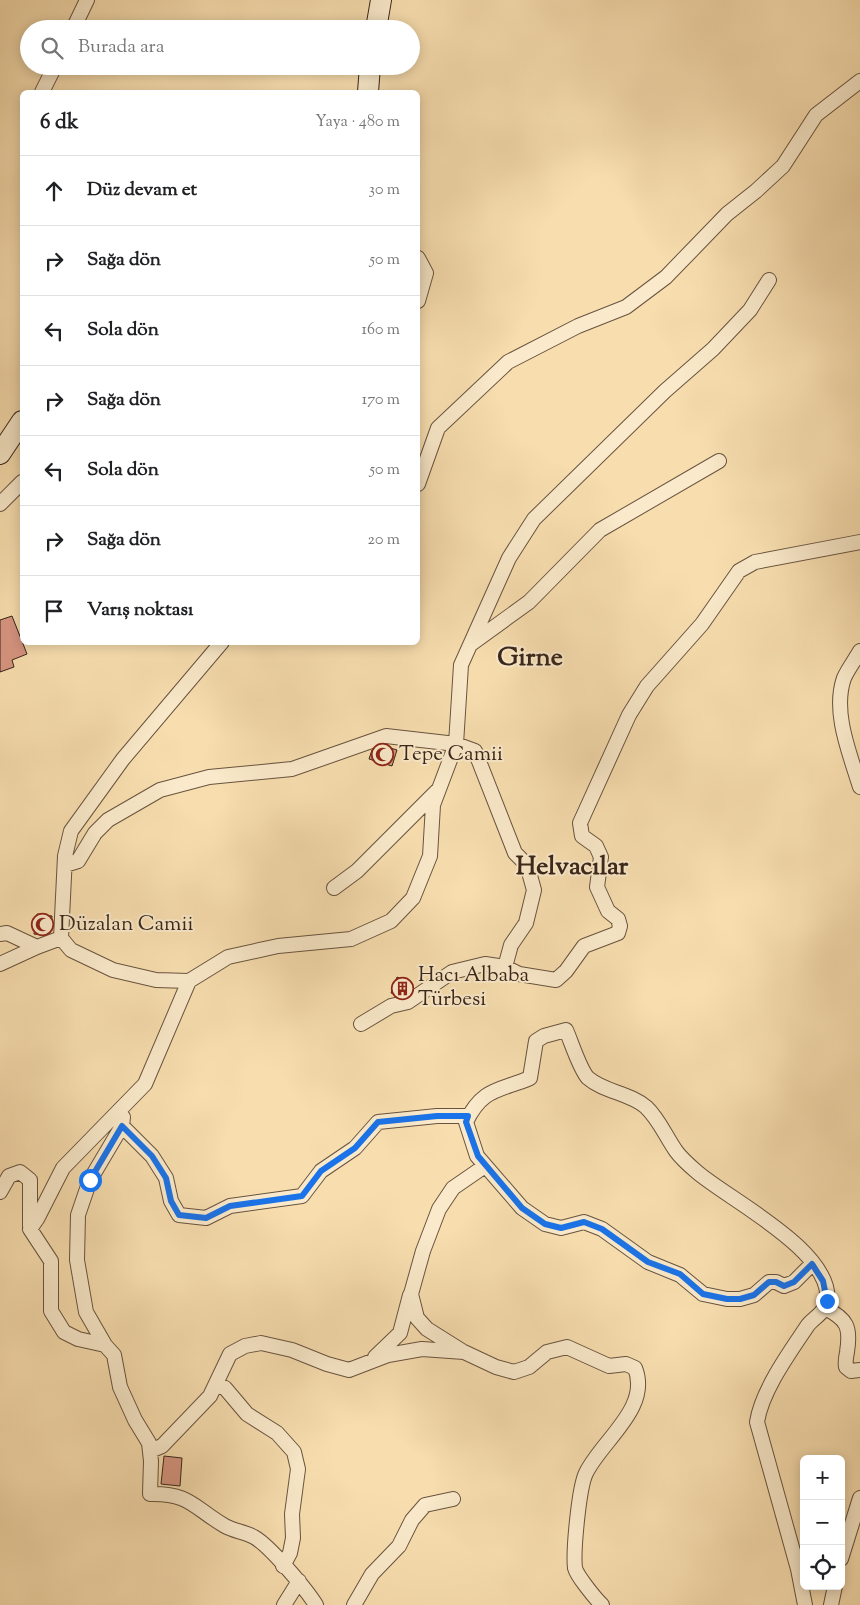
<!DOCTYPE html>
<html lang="tr">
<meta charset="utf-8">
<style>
:root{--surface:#fff;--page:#f2f2f2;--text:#202124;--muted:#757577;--line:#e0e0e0}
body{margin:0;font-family:"Sorts Mill Goudy",serif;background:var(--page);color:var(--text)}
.controls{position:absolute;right:15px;bottom:15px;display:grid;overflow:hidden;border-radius:8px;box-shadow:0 2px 12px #0003}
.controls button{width:45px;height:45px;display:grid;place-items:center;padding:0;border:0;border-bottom:1px solid var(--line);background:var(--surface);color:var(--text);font:25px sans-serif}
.stop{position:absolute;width:15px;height:15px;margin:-11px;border:4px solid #1a73e8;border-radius:50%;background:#fff}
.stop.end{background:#1a73e8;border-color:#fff;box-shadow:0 1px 5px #0008}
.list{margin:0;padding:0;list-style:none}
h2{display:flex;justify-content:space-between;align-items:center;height:65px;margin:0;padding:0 20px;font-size:21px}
h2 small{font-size:16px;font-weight:400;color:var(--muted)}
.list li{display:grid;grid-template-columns:32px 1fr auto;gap:15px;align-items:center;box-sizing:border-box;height:70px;padding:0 20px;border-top:1px solid var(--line)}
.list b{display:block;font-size:19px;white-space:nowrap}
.list em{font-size:16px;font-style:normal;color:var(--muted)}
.icon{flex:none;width:28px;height:28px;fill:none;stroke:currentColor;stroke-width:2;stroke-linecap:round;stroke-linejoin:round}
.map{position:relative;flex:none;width:860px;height:1605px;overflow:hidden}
.search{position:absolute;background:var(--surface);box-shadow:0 2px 12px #0003;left:20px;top:20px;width:400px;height:55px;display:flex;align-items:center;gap:12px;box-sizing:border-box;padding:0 18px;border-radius:28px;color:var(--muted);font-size:19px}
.panel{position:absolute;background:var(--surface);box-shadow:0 2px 12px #0003;left:20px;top:90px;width:400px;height:555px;border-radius:8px}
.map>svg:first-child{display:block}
.building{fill:#d79682;stroke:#38251a}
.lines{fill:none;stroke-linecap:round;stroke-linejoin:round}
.street-casing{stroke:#68533f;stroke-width:16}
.secondary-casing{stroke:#38251a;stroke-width:22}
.street{stroke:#faeacb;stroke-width:14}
.secondary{stroke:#faeacb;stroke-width:20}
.route{stroke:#1a73e8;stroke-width:6}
.labels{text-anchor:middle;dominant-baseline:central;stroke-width:4;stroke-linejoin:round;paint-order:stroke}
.poi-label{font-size:21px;fill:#38251a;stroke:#faeacb;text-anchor:start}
.district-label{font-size:26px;font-weight:bold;fill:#38251a;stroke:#faeacb}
</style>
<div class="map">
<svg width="860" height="1605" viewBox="0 0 860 1605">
<rect width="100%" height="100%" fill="#f8deaf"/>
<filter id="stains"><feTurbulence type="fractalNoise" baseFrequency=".004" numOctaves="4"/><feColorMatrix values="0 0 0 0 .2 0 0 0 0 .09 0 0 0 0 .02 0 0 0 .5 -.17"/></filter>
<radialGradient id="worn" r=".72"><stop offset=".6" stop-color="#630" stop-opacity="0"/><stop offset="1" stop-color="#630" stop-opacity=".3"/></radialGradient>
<!-- building -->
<path class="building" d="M 12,616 L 27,654 L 12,660 L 14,667 L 0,672 L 0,620 Z
M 384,746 L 397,750 L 392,766 L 369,759 L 372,750 Z
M 37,914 L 52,916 L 50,933 L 43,935 L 34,934 Z
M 397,977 L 413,984 L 411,989 L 398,995 L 391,993 Z
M 164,1456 L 182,1458 L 180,1486 L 161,1484 Z"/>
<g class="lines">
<defs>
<path id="street" d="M 73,29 L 87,0
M 42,92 L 55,66
M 418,258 L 426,273 L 418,301
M 418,484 L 438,428 L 508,362 L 578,326 L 626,307 L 666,277 L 727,214 L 756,191 L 783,166 L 816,115 L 860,81
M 0,504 L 22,482
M 222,642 L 123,759 L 71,831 L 65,856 L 61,938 L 71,950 L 113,970 L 156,980 L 189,981 L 228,957 L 278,946 L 351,939 L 391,921 L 413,898 L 430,856 L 433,805 L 456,744 L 461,665 L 509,558 L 534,519 L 665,391 L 713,349 L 750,310 L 769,280
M 471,644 L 529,602 L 600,530 L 719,461
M 860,651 C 855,660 848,669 844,678 C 832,712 850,754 860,787
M 65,865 L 78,861 L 95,833 L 108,820 L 160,790 L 209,777 L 292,769 L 386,736 L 456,744 L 475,751 L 515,853 L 527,865 L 534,890 L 526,923 L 511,945 L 505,967 L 519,974 L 556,980 L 566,971 L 584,946 L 618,933 L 620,926 L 618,919 L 608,911 L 597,887 L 601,857 L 596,846 L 582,836 L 580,823 L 629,715 L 647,686 L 702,624 L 739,571 L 755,562 L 860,542
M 334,888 L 357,871 L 437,791
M 0,934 L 7,933 L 37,947 L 61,938
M 0,964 L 37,947
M 189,981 L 145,1084 L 63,1168 L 37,1219 L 30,1229 L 51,1261 L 51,1311 L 64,1332 L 78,1339 L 105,1345 L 114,1355 L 120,1387 L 135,1420 L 149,1443 L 151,1461 L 150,1494 C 190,1493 194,1508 225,1526 C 234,1531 245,1532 254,1537 C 270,1546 306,1589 316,1605
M 361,1024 L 391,1006 L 408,1002 L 452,972 L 485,964 L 505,967
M 122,1126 L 152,1156 L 166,1178 L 171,1201 L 179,1215 L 206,1218 L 230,1206 L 302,1196 L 321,1171 L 355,1148 L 378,1122 L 437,1116 L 468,1116
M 0,1192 L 9,1176 L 20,1172 L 30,1180 L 30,1226
M 825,1308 C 847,1319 851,1327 847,1352 C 846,1357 845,1362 846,1367 L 851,1371 L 860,1370
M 105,1345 L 86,1312 L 77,1260 L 78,1215 L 90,1180 L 122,1126 L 123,1117
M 462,1351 L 427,1329 L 417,1318 L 411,1294 L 423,1251 L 439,1209 L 453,1188 L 485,1166
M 375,1357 L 400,1333 L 410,1295
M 216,1384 L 225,1388 L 247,1414 L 277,1433 L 294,1452 L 298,1469 L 292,1514 L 293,1538 L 290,1553 L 283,1566
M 150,1451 L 162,1446 L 210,1396 L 230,1354 L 245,1346 L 261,1343 L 292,1350 L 327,1364 L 349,1370 L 388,1355 L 422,1349 L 464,1352 L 496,1367 L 514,1372 L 529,1367 L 547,1352 L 567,1347 L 609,1366 L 626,1364 L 635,1368 C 651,1408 602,1440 586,1473 C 579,1487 573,1551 575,1568 C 577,1576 595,1598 602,1605
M 841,1559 L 860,1498
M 284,1605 L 299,1581
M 354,1605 L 372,1574 L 399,1546 L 412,1520 L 425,1505 L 453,1499
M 805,1605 L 798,1569 L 757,1422 C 762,1390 790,1352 808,1325 C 814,1318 825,1312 827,1302 C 835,1252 728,1199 697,1172 C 690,1166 681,1158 676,1151 C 666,1137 659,1119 646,1107 C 630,1093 604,1092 588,1078 C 580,1070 571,1041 566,1030 L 544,1036 L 536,1041 L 530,1078 C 499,1091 482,1088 466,1122 L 477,1156 L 522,1208 L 545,1224 L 561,1228 L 584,1222 L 602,1229 L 648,1262 L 680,1275 L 703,1294 L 727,1299 L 740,1299 L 754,1295 L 769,1282 L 776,1282 L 784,1286 L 794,1282 L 812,1264
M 831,1605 L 835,1586"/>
<path id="secondary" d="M 376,29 L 381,0
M 368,92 L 370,66
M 0,454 L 22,421"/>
</defs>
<!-- street casing -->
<use href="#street" class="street-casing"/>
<!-- secondary casing -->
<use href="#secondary" class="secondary-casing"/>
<!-- street -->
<use href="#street" class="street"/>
<!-- secondary -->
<use href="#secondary" class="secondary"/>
</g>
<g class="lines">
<!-- route -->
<path class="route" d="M 90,1180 L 122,1126 L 152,1156 L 166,1178 L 171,1201 L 179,1215 L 206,1218 L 230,1206 L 302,1196 L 321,1171 L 355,1148 L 378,1122 L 437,1116 L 468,1116 L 466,1122 L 478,1156 L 522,1208 L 545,1224 L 561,1228 L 584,1222 L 602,1229 L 648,1262 L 680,1274 L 703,1294 L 727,1299 L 740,1299 L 754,1295 L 769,1282 L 776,1282 L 784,1286 L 794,1282 L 812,1264 L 823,1281 L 827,1301"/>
</g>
<!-- icons -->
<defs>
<symbol id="mosque-ring" viewBox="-11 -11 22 22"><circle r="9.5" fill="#faeacb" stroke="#8f2418" stroke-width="1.5"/><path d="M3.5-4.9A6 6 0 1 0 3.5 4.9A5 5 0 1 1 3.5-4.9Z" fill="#8f2418"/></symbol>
<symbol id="building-ring" viewBox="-11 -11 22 22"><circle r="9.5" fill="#faeacb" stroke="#8f2418" stroke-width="1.5"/><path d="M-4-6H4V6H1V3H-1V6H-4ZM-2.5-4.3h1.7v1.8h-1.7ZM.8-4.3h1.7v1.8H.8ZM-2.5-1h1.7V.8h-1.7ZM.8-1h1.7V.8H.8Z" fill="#8f2418"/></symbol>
</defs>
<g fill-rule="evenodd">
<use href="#mosque-ring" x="370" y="742" width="25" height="25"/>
<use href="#mosque-ring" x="30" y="912" width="25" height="25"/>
<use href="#building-ring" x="390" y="976" width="25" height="25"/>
</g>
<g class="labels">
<!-- poi labels -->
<g class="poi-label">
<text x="399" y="755">Tepe Camii</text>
<text x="59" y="925">Düzalan Camii</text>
<text x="418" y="976">Hacı Albaba<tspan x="418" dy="24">Türbesi</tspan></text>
</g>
<!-- district labels -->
<g class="district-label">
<text x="530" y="658">Girne</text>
<text x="572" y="867">Helvacılar</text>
</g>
</g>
<rect width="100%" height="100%" filter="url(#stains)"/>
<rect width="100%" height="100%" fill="url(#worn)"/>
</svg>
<div class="controls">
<button>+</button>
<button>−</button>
<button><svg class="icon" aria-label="locate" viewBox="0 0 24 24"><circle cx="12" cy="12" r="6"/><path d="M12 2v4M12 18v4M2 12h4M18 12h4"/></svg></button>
</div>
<div class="stop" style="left:90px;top:1180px"></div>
<div class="stop end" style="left:827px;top:1301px"></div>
<div class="search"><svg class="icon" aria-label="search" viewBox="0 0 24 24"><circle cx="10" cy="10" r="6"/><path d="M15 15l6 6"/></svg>Burada ara</div>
<section class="panel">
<h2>6 dk<small>Yaya · 480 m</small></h2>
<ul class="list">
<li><svg class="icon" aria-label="ahead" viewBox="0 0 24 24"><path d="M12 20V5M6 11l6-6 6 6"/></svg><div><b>Düz devam et</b></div><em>30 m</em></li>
<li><svg class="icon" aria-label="right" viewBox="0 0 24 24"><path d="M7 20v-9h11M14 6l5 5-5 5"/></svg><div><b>Sağa dön</b></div><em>50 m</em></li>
<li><svg class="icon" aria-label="left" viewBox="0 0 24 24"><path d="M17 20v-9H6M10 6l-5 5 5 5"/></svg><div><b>Sola dön</b></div><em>160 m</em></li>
<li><svg class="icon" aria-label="right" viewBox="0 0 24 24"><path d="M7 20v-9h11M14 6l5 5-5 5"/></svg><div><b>Sağa dön</b></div><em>170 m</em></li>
<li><svg class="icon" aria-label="left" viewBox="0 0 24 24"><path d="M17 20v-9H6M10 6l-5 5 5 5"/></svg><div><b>Sola dön</b></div><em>50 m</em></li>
<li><svg class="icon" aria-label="right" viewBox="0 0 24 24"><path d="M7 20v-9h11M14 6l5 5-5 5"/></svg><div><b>Sağa dön</b></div><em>20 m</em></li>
<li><svg class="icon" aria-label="arrive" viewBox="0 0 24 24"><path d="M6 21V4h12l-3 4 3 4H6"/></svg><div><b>Varış noktası</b></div></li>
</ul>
</section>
</div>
